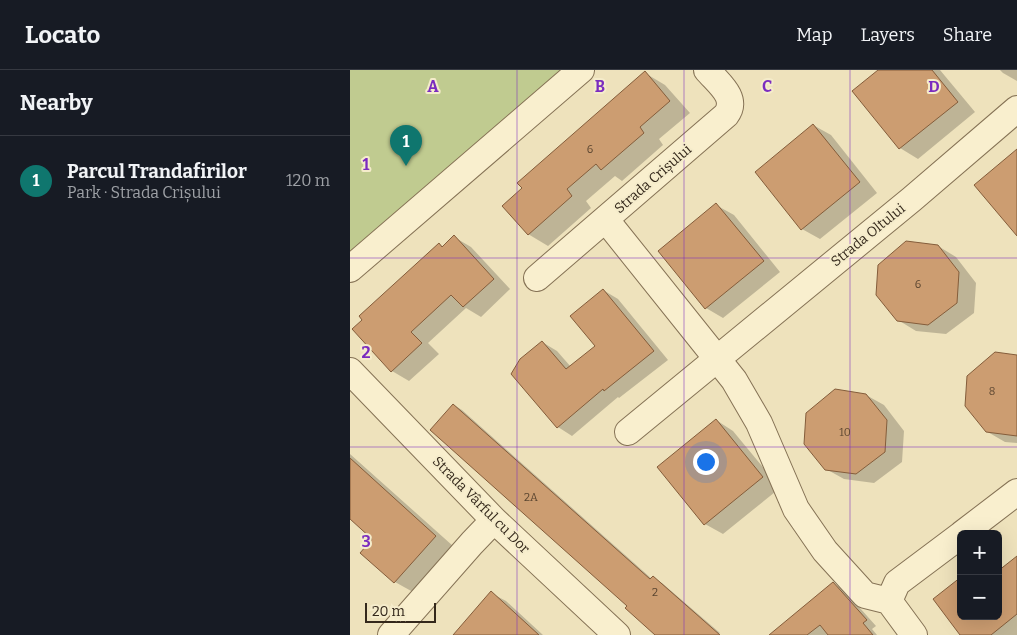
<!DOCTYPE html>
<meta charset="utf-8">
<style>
:root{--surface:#171b24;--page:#20242c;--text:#f1f3f6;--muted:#9ea1a6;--line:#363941;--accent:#0f766e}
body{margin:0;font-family:Bitter,serif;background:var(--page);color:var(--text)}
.controls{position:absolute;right:15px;bottom:15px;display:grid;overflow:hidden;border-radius:8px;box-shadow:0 5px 20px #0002}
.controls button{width:45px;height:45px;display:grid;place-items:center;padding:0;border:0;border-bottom:1px solid var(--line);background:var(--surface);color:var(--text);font:25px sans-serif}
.scale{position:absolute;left:15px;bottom:12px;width:71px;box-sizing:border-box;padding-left:5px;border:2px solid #34281b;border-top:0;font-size:14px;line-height:18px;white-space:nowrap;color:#34281b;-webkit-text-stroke:4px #f5eccb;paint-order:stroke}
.you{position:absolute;left:355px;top:391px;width:18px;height:18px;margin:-12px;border:4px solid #fff;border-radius:50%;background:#1a73e8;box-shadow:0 0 0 8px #1a73e833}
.badge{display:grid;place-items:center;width:32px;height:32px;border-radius:50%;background:var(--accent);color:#fff;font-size:16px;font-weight:700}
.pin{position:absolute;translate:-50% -41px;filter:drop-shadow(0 1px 2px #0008)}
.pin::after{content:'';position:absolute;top:26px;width:18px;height:15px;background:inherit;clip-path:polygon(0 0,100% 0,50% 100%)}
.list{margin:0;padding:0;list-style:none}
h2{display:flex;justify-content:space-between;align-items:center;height:65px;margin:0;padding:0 20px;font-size:21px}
h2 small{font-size:16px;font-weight:400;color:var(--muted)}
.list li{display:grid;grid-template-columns:32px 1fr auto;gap:15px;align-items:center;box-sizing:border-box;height:90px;padding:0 20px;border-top:1px solid var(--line)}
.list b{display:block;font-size:19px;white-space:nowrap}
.list p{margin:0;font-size:16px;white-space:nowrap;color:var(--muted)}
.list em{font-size:16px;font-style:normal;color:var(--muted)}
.map{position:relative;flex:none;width:667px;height:565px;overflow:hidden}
header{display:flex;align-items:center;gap:30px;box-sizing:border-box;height:70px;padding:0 25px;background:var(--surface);border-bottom:1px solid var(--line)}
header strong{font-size:24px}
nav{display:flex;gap:28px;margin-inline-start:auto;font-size:18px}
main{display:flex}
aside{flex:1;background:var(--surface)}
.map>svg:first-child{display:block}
.green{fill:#c0cb90}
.shadow{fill:#0003}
.building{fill:#cc9d71;stroke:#845d3b}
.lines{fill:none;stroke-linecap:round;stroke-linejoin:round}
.street-casing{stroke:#857255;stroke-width:28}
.street{stroke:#f9efce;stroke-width:26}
.grid{fill:none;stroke:#7b2cbf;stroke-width:1;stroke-opacity:0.55}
.labels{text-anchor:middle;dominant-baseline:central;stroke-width:4;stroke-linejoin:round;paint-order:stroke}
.number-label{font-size:11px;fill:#5a4530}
.street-label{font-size:14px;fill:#34281b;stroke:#f5eccb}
.grid-label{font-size:16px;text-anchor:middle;font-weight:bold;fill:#7b2cbf;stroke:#f5eccb;stroke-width:4;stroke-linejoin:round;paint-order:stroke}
</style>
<header>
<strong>Locato</strong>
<nav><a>Map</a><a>Layers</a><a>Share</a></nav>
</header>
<main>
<aside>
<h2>Nearby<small></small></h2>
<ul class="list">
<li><span class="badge">1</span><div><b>Parcul Trandafirilor</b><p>Park · Strada Crișului</p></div><em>120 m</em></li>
</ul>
</aside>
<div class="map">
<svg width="667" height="565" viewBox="0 0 667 565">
<rect width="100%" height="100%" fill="#eee2bc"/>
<!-- green -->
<path class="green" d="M 0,0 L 223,0 L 0,191 Z"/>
<!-- shadow -->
<path class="shadow" d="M 530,0 L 590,0 L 625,42 L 568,89 L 550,78 L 504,21 Z
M 650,0 L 667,0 L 667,11 L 653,3 Z
M 295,3 L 315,15 L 340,43 L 309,69 L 313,75 L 272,111 L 265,106 L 236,131 L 241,138 L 198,176 L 178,164 Z
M 463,55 L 481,65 L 527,123 L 470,169 L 452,159 Z
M 366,135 L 384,145 L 430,202 L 373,248 L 356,238 Z
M 104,167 L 121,177 L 160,219 L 131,247 L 116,238 L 78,273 L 89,284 L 59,311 L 42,301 L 89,174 L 94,177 Z
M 588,176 L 606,187 L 626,213 L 624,243 L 596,264 L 566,261 L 548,250 Z
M 253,220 L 268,229 L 318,290 L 269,328 L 268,327 L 222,366 L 208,357 L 163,304 L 192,272 L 207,281 L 221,297 L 247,277 Z
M 667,286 L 667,373 L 655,372 L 636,361 Z
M 516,325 L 534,335 L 554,361 L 552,392 L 524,413 L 494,409 L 476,399 Z
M 104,335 L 112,340 L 302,509 L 304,508 L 312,513 L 370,563 L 368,565 L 307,565 L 278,536 Z
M 366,350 L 383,361 L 430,418 L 373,464 L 355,454 Z
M 0,384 L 103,476 L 63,522 L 45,512 L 11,483 L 23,469 L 0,447 Z
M 667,487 L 667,565 L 612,565 L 611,546 L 648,546 Z
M 483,514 L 493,519 L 526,556 L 522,559 L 527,565 L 421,565 Z
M 141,523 L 156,531 L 193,565 L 105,565 Z"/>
<!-- building -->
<path class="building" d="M 528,0 L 582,0 L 608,32 L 549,79 L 502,21 Z
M 295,1 L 320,31 L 290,57 L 294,63 L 251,100 L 246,94 L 217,119 L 222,126 L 178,165 L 152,136 L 172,118 L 167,113 Z
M 463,54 L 510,112 L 451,160 L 405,102 Z
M 667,79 L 667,166 L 624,115 Z
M 366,133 L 414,191 L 355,239 L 308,181 Z
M 104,165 L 144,209 L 113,237 L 101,225 L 61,262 L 72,273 L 41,302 L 2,259 L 12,250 L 9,246 L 89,173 L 92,177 Z
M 556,171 L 588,175 L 609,202 L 607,233 L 578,255 L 547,251 L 526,225 L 528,195 Z
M 253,219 L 304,281 L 254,321 L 253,319 L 207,358 L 161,304 L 170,289 L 192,271 L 216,299 L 245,276 L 220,246 Z
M 645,282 L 667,285 L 667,366 L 636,362 L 615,336 L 617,306 Z
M 485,319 L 516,324 L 537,350 L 535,382 L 506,404 L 475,400 L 454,374 L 456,343 Z
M 103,334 L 300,509 L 303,506 L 370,565 L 305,565 L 275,538 L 277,536 L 80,360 Z
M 366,349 L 413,407 L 354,455 L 307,397 Z
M 0,388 L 86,466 L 44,513 L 10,483 L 22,469 L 0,449 Z
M 667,486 L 667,544 L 641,565 L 610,565 L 583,529 L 611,507 L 611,546 L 648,546 L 648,501 Z
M 483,512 L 517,550 L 513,553 L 523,565 L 478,565 L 470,555 L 457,565 L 419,565 Z
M 141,521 L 189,565 L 103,565 Z"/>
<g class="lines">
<defs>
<path id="street" d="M 256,150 L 384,310 L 409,353 L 446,439 L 475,481 L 515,525 L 539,531
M 0,199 L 231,0
M 187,208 L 376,45 C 389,28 368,13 357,0
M 0,301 L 144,450 L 267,565
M 278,362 L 562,129 L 667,39
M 612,464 L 667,422
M 41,565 L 122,473 L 144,450
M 564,565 L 539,531 L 547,513 L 611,465"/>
</defs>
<!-- street casing -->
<use href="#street" class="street-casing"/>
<!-- street -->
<use href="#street" class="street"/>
</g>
<!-- grid -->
<path class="grid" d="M 167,0 L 167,565M 334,0 L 334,565M 500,0 L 500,565M 0,188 L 667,188M 0,377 L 667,377"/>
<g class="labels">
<!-- number labels -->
<g class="number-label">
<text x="240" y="79">6</text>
<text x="568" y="214">6</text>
<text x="642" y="321">8</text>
<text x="495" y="362">10</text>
<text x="181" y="427">2A</text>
<text x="305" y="522">2</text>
</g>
<!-- street labels -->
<g class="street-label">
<text transform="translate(303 109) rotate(-41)">Strada Crișului</text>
<text transform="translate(518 165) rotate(-39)">Strada Oltului</text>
<text transform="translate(131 435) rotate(45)">Strada Vârful cu Dor</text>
</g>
</g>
<g class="grid-label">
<text x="83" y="22">A</text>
<text x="250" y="22">B</text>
<text x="417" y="22">C</text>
<text x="584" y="22">D</text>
<text x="16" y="100">1</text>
<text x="16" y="288">2</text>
<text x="16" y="477">3</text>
</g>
</svg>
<div class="controls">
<button>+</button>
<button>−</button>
</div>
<div class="scale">20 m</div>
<div class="you"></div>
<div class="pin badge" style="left:56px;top:96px">1</div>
</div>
</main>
